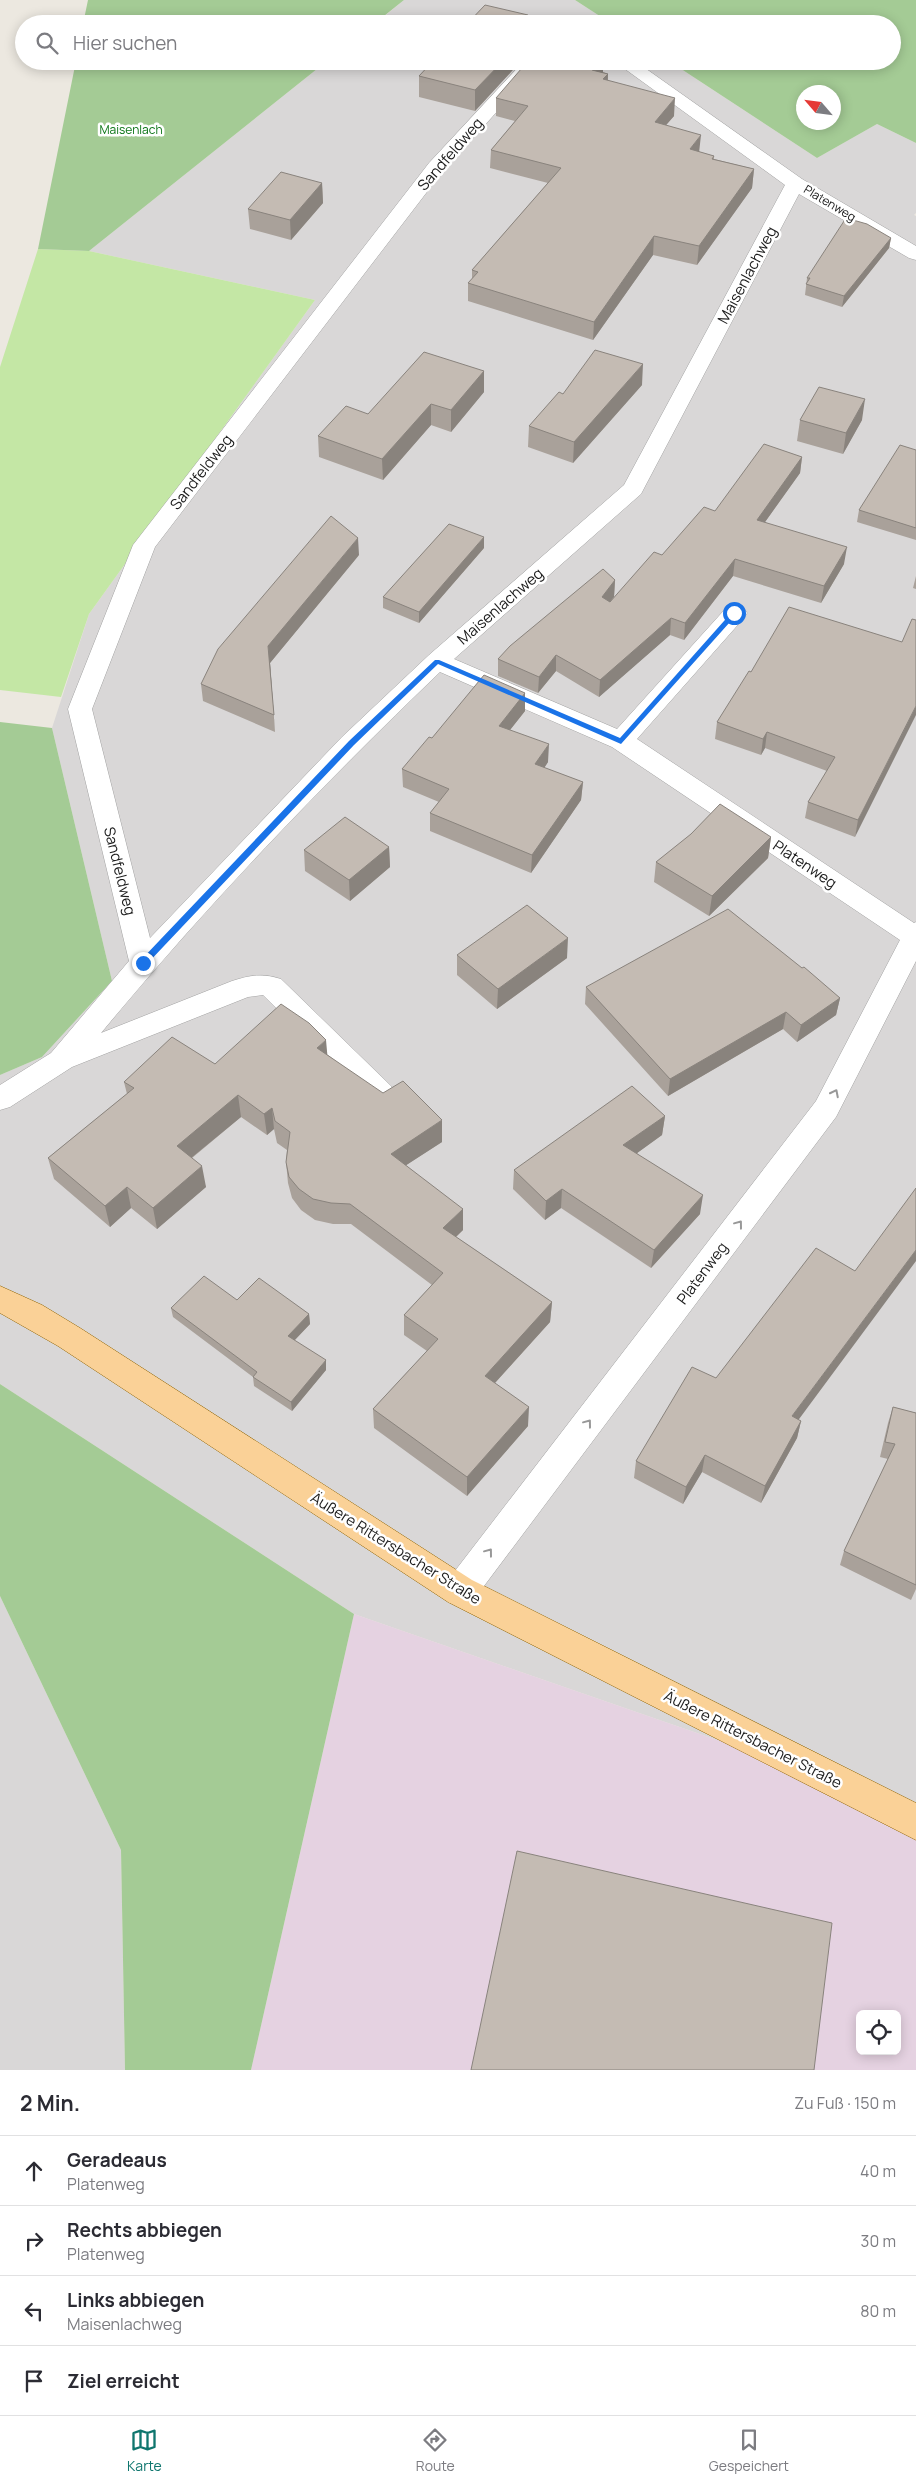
<!DOCTYPE html>
<html lang="de">
<meta charset="utf-8">
<style>
:root{--surface:#fff;--page:#f7f7f7;--text:#2b2b33;--muted:#7c7c81;--line:#e1e1e2;--accent:#0f766e}
body{margin:0;font-family:Manrope,sans-serif;background:var(--page);color:var(--text)}
.controls{position:absolute;right:15px;bottom:15px;display:grid;overflow:hidden;border-radius:8px;box-shadow:0 2px 12px #0003}
.controls button{width:45px;height:45px;display:grid;place-items:center;padding:0;border:0;border-bottom:1px solid var(--line);background:var(--surface);color:var(--text);font:25px sans-serif}
.compass{position:absolute;left:796px;top:85px;width:45px;height:45px;border-radius:50%;background:var(--surface);box-shadow:0 2px 12px #0003;rotate:298deg}
.stop{position:absolute;width:15px;height:15px;margin:-11px;border:4px solid #1a73e8;border-radius:50%;background:#fff}
.stop.end{background:#1a73e8;border-color:#fff;box-shadow:0 1px 5px #0008}
.list{margin:0;padding:0;list-style:none}
h2{display:flex;justify-content:space-between;align-items:center;height:65px;margin:0;padding:0 20px;font-size:21px}
h2 small{font-size:16px;font-weight:400;color:var(--muted)}
.list li{display:grid;grid-template-columns:32px 1fr auto;gap:15px;align-items:center;box-sizing:border-box;height:70px;padding:0 20px;border-top:1px solid var(--line)}
.list b{display:block;font-size:19px;white-space:nowrap}
.list p{margin:0;font-size:16px;white-space:nowrap;color:var(--muted)}
.list em{font-size:16px;font-style:normal;color:var(--muted)}
.icon{flex:none;width:28px;height:28px;fill:none;stroke:currentColor;stroke-width:2;stroke-linecap:round;stroke-linejoin:round}
.map{position:relative;flex:none;width:916px;height:2070px;overflow:hidden}
.search{position:absolute;background:var(--surface);box-shadow:0 2px 12px #0003;left:15px;right:15px;top:15px;height:55px;display:flex;align-items:center;gap:12px;box-sizing:border-box;padding:0 18px;border-radius:28px;color:var(--muted);font-size:19px}
.sheet{height:345px;background:var(--surface)}
nav{display:flex;justify-content:space-around;align-items:center;box-sizing:border-box;height:70px;border-top:1px solid var(--line);background:var(--surface);font-size:14px;color:var(--muted)}
nav a{display:grid;justify-items:center;gap:2px}
nav .on{color:var(--accent)}
.map>svg:first-child{display:block}
.residential{fill:#d9d7d7}
.industrial{fill:#e5d2e1;fill-rule:evenodd}
.grass{fill:#c4e7a5}
.forest{fill:#a4cb95;fill-rule:evenodd}
.lines{fill:none;stroke-linecap:round;stroke-linejoin:round}
.minor-casing{stroke:#a2a2a2;stroke-width:1}
.major-casing{stroke:#8f6302;stroke-width:1}
.minor{fill:#fff;fill-rule:evenodd}
.major{fill:#fad197;fill-rule:evenodd}
.wall{fill:#a9a19a}
.shaded-wall{fill:#89837d}
.building{fill:#c4bbb3;stroke:#89837d}
.oneway{stroke:#989898}
.route{fill:#1a73e8}
.labels{text-anchor:middle;dominant-baseline:central;stroke-width:5;stroke-linejoin:round;paint-order:stroke}
.far-park-label{font-size:12px;fill:#0c7517;stroke:#fff}
.far-street-label{font-size:12px;fill:#1b1b1b;stroke:#fff}
.street-label{font-size:15px;fill:#1b1b1b;stroke:#fff}
</style>
<div class="map">
<svg width="916" height="2070" viewBox="0 0 916 2070">
<rect width="100%" height="100%" fill="#ece8e0"/>
<!-- residential -->
<path class="residential" d="M 404,0 L 575,0 L 612,24 L 375,24 Z
M 327,61 L 669,61 L 817,158 L 877,124 L 916,143 L 916,213 L 914,215 L 916,216 L 916,1809 L 354,1614 L 0,1384 L 0,1075 L 42,1057 L 112,981 L 52,728 L 89,614 L 315,300 L 89,251 Z
M 0,1596 L 121,1850 L 125,2070 L 0,2070 Z"/>
<!-- industrial -->
<path class="industrial" d="M 354,1614 L 916,1809 L 916,2070 L 251,2070 ZM 860,2014 L 897,2014 L 897,2051 L 860,2051 Z"/>
<!-- grass -->
<path class="grass" d="M 38,249 L 89,251 L 315,300 L 89,614 L 61,697 L 0,690 L 0,367 Z"/>
<!-- forest -->
<path class="forest" d="M 88,0 L 404,0 L 374,24 L 83,24 Z
M 575,0 L 916,0 L 916,143 L 877,124 L 817,158 L 669,61 L 892,61 L 892,24 L 612,24 ZM 804,92 L 834,92 L 834,122 L 804,122 Z
M 76,61 L 327,61 L 89,251 L 38,249 Z
M 0,722 L 52,728 L 112,981 L 42,1057 L 0,1075 Z
M 0,1384 L 354,1614 L 251,2070 L 125,2070 L 121,1850 L 0,1596 Z"/>
<g class="lines">
<defs>
<path id="minor" d="M 569,19 L 576,20 L 579,24 L 560,24 L 563,20 Z
M 524,61 L 543,61 L 443,171 L 155,547 L 92,709 L 150,938 L 342,737 L 429,655 L 624,485 L 785,185 L 614,61 L 635,61 L 802,179 L 916,246 L 916,260 L 909,258 L 799,194 L 641,494 L 454,659 L 617,729 L 727,607 L 735,605 L 743,607 L 747,613 L 743,619 L 637,739 L 914,923 L 916,922 L 916,961 L 836,1117 L 472,1602 L 460,1606 L 448,1602 L 444,1591 L 448,1580 L 816,1101 L 900,940 L 612,747 L 440,672 C 321,786 206,906 101,1033 L 232,981 C 251,975 262,973 281,979 L 391,1086 L 395,1094 L 391,1102 L 381,1105 L 371,1102 L 263,995 L 248,997 L 72,1067 L 10,1107 L 0,1110 L 0,1085 L 51,1053 L 129,961 L 68,709 L 133,545 L 429,163 Z"/>
<path id="major" d="M 0,1286 L 42,1305 L 80,1328 L 472,1580 L 916,1803 L 916,1840 L 448,1602 L 58,1346 L 0,1313 Z"/>
</defs>
<!-- minor casing -->
<use href="#minor" class="minor-casing"/>
<!-- major casing -->
<use href="#major" class="major-casing"/>
<!-- minor -->
<use href="#minor" class="minor"/>
<!-- major -->
<use href="#major" class="major"/>
</g>
<!-- wall -->
<path class="wall" d="M 521,61 L 475,111 L 419,97 L 419,76 Z
M 603,72 L 608,74 L 608,80 L 674,116 L 666,125 L 700,152 L 714,156 L 714,159 L 754,169 L 752,188 L 697,265 L 653,255 L 593,340 L 468,301 L 468,283 L 472,279 L 472,270 L 548,183 L 490,168 L 491,150 L 515,121 L 496,116 L 496,98 Z
M 322,183 L 323,203 L 291,240 L 250,229 L 248,209 Z
M 891,238 L 889,248 L 842,307 L 805,295 L 807,278 Z
M 484,371 L 484,392 L 451,432 L 431,425 L 383,480 L 319,457 L 318,436 L 368,414 Z
M 642,385 L 573,463 L 528,447 L 529,426 L 563,394 Z
M 800,420 L 862,420 L 843,454 L 797,441 Z
M 916,450 L 916,540 L 857,522 L 859,510 Z
M 802,457 L 800,473 L 765,522 L 844,564 L 821,603 L 733,576 L 684,640 L 670,635 L 599,697 L 556,671 L 538,693 L 498,676 L 498,659 L 615,580 L 614,597 L 610,602 L 662,555 L 715,511 Z
M 484,548 L 419,623 L 383,608 L 383,597 Z
M 359,555 L 270,663 L 275,732 L 203,701 L 201,684 Z
M 916,576 L 916,589 L 913,588 Z
M 902,642 L 855,837 L 805,818 L 808,802 L 827,771 L 765,748 L 761,755 L 715,739 L 717,722 L 751,672 Z
M 525,693 L 525,711 L 510,730 L 548,762 L 544,768 L 583,782 L 581,800 L 531,873 L 430,831 L 430,813 L 439,802 L 403,787 L 402,769 L 432,738 Z
M 771,837 L 768,858 L 709,916 L 654,882 L 656,862 Z
M 389,847 L 390,867 L 350,901 L 305,871 L 304,850 Z
M 457,955 L 567,958 L 497,1009 L 457,975 Z
M 802,968 L 840,998 L 836,1015 L 797,1042 L 783,1029 L 668,1096 L 585,1004 L 586,987 Z
M 328,1055 L 442,1142 L 406,1165 L 463,1230 L 456,1237 L 552,1302 L 550,1322 L 495,1383 L 528,1426 L 467,1496 L 374,1428 L 373,1409 L 427,1351 L 404,1335 L 404,1315 L 432,1285 L 351,1224 L 333,1224 L 315,1220 L 301,1210 L 292,1198 L 288,1183 L 286,1162 L 287,1150 L 277,1143 L 274,1129 L 267,1135 L 241,1117 L 192,1158 L 206,1187 L 157,1229 L 131,1208 L 110,1227 L 54,1179 L 48,1158 L 127,1094 L 124,1082 L 215,1064 Z
M 665,1116 L 662,1135 L 637,1153 L 700,1214 L 651,1268 L 561,1208 L 545,1220 L 513,1189 L 514,1170 Z
M 237,1300 L 309,1314 L 310,1324 L 294,1341 L 326,1370 L 292,1411 L 254,1386 L 253,1377 L 173,1317 L 171,1308 Z
M 893,1407 L 916,1413 L 916,1589 L 911,1600 L 840,1565 L 844,1551 L 888,1459 L 880,1457 L 888,1423 Z
M 799,1420 L 801,1421 L 797,1438 L 761,1503 L 702,1472 L 683,1504 L 634,1478 L 636,1461 Z"/>
<!-- shaded-wall -->
<path class="shaded-wall" d="M 528,15 L 528,24 L 520,24 Z
M 503,61 L 521,61 L 475,111 L 475,90 Z
M 602,61 L 603,61 L 603,78 L 592,70 Z
M 608,74 L 607,91 L 603,79 Z
M 675,98 L 674,116 L 653,140 L 655,122 Z
M 701,135 L 699,153 L 690,149 Z
M 754,169 L 752,188 L 697,265 L 699,246 Z
M 322,183 L 323,203 L 291,240 L 290,220 Z
M 654,236 L 653,255 L 593,340 L 594,322 Z
M 891,238 L 889,248 L 842,307 L 844,296 Z
M 643,364 L 642,385 L 573,463 L 574,442 Z
M 484,371 L 484,392 L 451,432 L 451,410 Z
M 865,399 L 862,420 L 843,454 L 846,433 Z
M 431,404 L 431,425 L 383,480 L 382,459 Z
M 802,457 L 800,473 L 755,536 L 757,520 Z
M 484,537 L 484,548 L 419,623 L 419,612 Z
M 358,538 L 359,555 L 270,663 L 275,732 L 268,646 Z
M 847,547 L 844,564 L 821,603 L 824,586 Z
M 735,559 L 733,576 L 684,640 L 685,623 Z
M 615,580 L 614,597 L 600,613 L 602,597 Z
M 671,618 L 670,635 L 599,697 L 600,680 Z
M 556,655 L 556,671 L 538,693 L 539,677 Z
M 525,693 L 525,711 L 499,744 L 499,726 Z
M 916,706 L 916,715 L 855,837 L 858,820 Z
M 767,732 L 765,748 L 761,755 L 763,739 Z
M 549,744 L 548,762 L 535,782 L 535,764 Z
M 583,782 L 581,800 L 531,873 L 532,855 Z
M 771,837 L 768,858 L 709,916 L 712,896 Z
M 389,847 L 390,867 L 350,901 L 349,880 Z
M 568,938 L 567,958 L 497,1009 L 498,989 Z
M 840,998 L 836,1015 L 797,1042 L 801,1025 Z
M 786,1012 L 783,1029 L 668,1096 L 670,1079 Z
M 326,1040 L 328,1062 L 317,1048 Z
M 238,1095 L 241,1117 L 180,1167 L 177,1146 Z
M 272,1108 L 274,1129 L 267,1135 L 264,1114 Z
M 665,1116 L 662,1135 L 622,1164 L 623,1145 Z
M 442,1120 L 442,1142 L 391,1175 L 391,1154 Z
M 202,1166 L 206,1187 L 157,1229 L 153,1208 Z
M 127,1187 L 131,1208 L 110,1227 L 105,1206 Z
M 562,1189 L 561,1208 L 545,1220 L 546,1201 Z
M 703,1195 L 700,1214 L 651,1268 L 654,1250 Z
M 463,1209 L 463,1230 L 443,1249 L 443,1228 Z
M 916,1250 L 916,1261 L 788,1434 L 792,1416 Z
M 552,1302 L 550,1322 L 484,1395 L 485,1376 Z
M 309,1314 L 310,1324 L 289,1346 L 288,1336 Z
M 326,1360 L 326,1370 L 292,1411 L 291,1402 Z
M 529,1407 L 528,1426 L 467,1496 L 467,1477 Z
M 801,1421 L 797,1438 L 761,1503 L 765,1486 Z
M 705,1455 L 702,1472 L 683,1504 L 686,1487 Z"/>
<!-- building -->
<path class="building" d="M 485,5 L 528,15 L 520,24 L 467,24 Z
M 433,61 L 503,61 L 475,90 L 419,76 Z
M 528,61 L 602,61 L 592,70 L 608,74 L 603,79 L 675,98 L 655,122 L 701,135 L 690,149 L 714,156 L 712,159 L 754,169 L 699,246 L 654,236 L 594,322 L 468,283 L 478,272 L 472,270 L 561,168 L 491,150 L 528,106 L 496,98 Z
M 281,172 L 322,183 L 290,220 L 248,209 Z
M 846,218 L 867,224 L 891,238 L 844,296 L 806,284 L 810,278 L 807,278 Z
M 595,350 L 643,364 L 574,442 L 529,426 L 559,392 L 563,394 Z
M 424,352 L 484,371 L 451,410 L 431,404 L 382,459 L 318,436 L 346,406 L 368,414 Z
M 819,387 L 865,399 L 846,433 L 800,420 Z
M 764,444 L 802,457 L 757,520 L 847,547 L 824,586 L 735,559 L 685,623 L 671,618 L 600,680 L 556,655 L 539,677 L 498,659 L 510,646 L 603,569 L 615,580 L 602,597 L 610,602 L 654,552 L 662,555 L 704,507 L 715,511 Z
M 900,445 L 916,450 L 916,528 L 859,510 Z
M 331,516 L 358,538 L 268,646 L 274,715 L 201,684 L 218,649 Z
M 449,524 L 484,537 L 419,612 L 383,597 Z
M 789,607 L 902,642 L 912,619 L 916,620 L 916,706 L 858,820 L 808,802 L 835,757 L 767,732 L 763,739 L 717,722 L 749,671 L 751,672 Z
M 484,675 L 525,693 L 499,726 L 549,744 L 535,764 L 583,782 L 532,855 L 430,813 L 449,789 L 402,769 L 429,737 L 432,738 Z
M 720,804 L 771,837 L 712,896 L 656,862 L 691,834 Z
M 345,817 L 389,847 L 349,880 L 304,850 Z
M 527,905 L 568,938 L 498,989 L 457,955 Z
M 728,909 L 802,968 L 804,967 L 840,998 L 801,1025 L 786,1012 L 670,1079 L 586,987 Z
M 281,1004 L 309,1023 L 326,1040 L 317,1048 L 383,1093 L 403,1081 L 442,1120 L 391,1154 L 463,1209 L 443,1228 L 552,1302 L 485,1376 L 529,1407 L 467,1477 L 373,1409 L 438,1339 L 404,1315 L 443,1273 L 350,1204 L 331,1203 L 313,1199 L 299,1189 L 289,1177 L 286,1162 L 290,1132 L 275,1121 L 272,1108 L 264,1114 L 238,1095 L 177,1146 L 202,1166 L 153,1208 L 127,1187 L 105,1206 L 48,1158 L 134,1088 L 124,1082 L 172,1037 L 215,1064 Z
M 632,1086 L 665,1116 L 623,1145 L 703,1195 L 654,1250 L 562,1189 L 546,1201 L 514,1170 Z
M 916,1188 L 916,1250 L 792,1416 L 801,1421 L 765,1486 L 705,1455 L 686,1487 L 636,1461 L 692,1367 L 716,1378 L 816,1248 L 855,1271 Z
M 204,1276 L 237,1300 L 259,1278 L 309,1314 L 288,1336 L 326,1360 L 291,1402 L 253,1377 L 257,1372 L 171,1308 Z
M 893,1407 L 916,1413 L 916,1585 L 844,1551 L 895,1444 L 885,1442 Z
M 517,1851 L 832,1923 L 814,2070 L 471,2070 Z"/>
<!-- one-way arrows -->
<defs><path id="oneway-chevron" d="M-2-3.5L2.5 0L-2 3.5" fill="none" stroke-width="1.6" stroke-linecap="round" stroke-linejoin="round" transform="scale(1.25)"/></defs>
<g class="oneway">
<use href="#oneway-chevron" transform="translate(835 1093) rotate(-63)"/>
<use href="#oneway-chevron" transform="translate(739 1224) rotate(-53)"/>
<use href="#oneway-chevron" transform="translate(588 1423) rotate(-53)"/>
<use href="#oneway-chevron" transform="translate(489 1552) rotate(-53)"/>
</g>
<!-- route -->
<path class="route" d="M 732,612 L 738,613 L 621,744 L 438,664 L 354,745 L 146,965 L 140,965 L 140,961 L 349,741 L 435,660 L 439,660 L 620,738 Z"/>
<g class="labels">
<!-- far-park labels -->
<g class="far-park-label">
<text x="131" y="129">Maisenlach</text>
</g>
<!-- far-street labels -->
<g class="far-street-label">
<text transform="translate(830 203) rotate(31)">Platenweg</text>
</g>
<!-- street labels -->
<g class="street-label">
<text transform="translate(450 154) rotate(-49)">Sandfeldweg</text>
<text transform="translate(747 275) rotate(-62)">Maisenlachweg</text>
<text transform="translate(201 472) rotate(-52)">Sandfeldweg</text>
<text transform="translate(500 606) rotate(-41)">Maisenlachweg</text>
<text transform="translate(805 864) rotate(34)">Platenweg</text>
<text transform="translate(120 871) rotate(76)">Sandfeldweg</text>
<text transform="translate(702 1273) rotate(-53)">Platenweg</text>
<text transform="translate(396 1548) rotate(32)">Äußere Rittersbacher Straße</text>
<text transform="translate(753 1739) rotate(27)">Äußere Rittersbacher Straße</text>
</g>
</g>
</svg>
<div class="controls">
<button><svg class="icon" aria-label="locate" viewBox="0 0 24 24"><circle cx="12" cy="12" r="6"/><path d="M12 2v4M12 18v4M2 12h4M18 12h4"/></svg></button>
</div>
<svg class="compass" viewBox="-18 -18 36 36"><path d="M0-13l5 13h-10z" fill="#e53935"/><path d="M0 13l5-13h-10z" fill="#7c7c81"/></svg>
<div class="stop" style="left:734px;top:613px"></div>
<div class="stop end" style="left:143px;top:963px"></div>
<div class="search"><svg class="icon" aria-label="search" viewBox="0 0 24 24"><circle cx="10" cy="10" r="6"/><path d="M15 15l6 6"/></svg>Hier suchen</div>
</div>
<section class="sheet">
<h2>2 Min.<small>Zu Fuß · 150 m</small></h2>
<ul class="list">
<li><svg class="icon" aria-label="ahead" viewBox="0 0 24 24"><path d="M12 20V5M6 11l6-6 6 6"/></svg><div><b>Geradeaus</b><p>Platenweg</p></div><em>40 m</em></li>
<li><svg class="icon" aria-label="right" viewBox="0 0 24 24"><path d="M7 20v-9h11M14 6l5 5-5 5"/></svg><div><b>Rechts abbiegen</b><p>Platenweg</p></div><em>30 m</em></li>
<li><svg class="icon" aria-label="left" viewBox="0 0 24 24"><path d="M17 20v-9H6M10 6l-5 5 5 5"/></svg><div><b>Links abbiegen</b><p>Maisenlachweg</p></div><em>80 m</em></li>
<li><svg class="icon" aria-label="arrive" viewBox="0 0 24 24"><path d="M6 21V4h12l-3 4 3 4H6"/></svg><div><b>Ziel erreicht</b></div></li>
</ul>
</section>
<nav>
<a class="on"><svg class="icon" aria-label="map" viewBox="0 0 24 24"><path d="M3 6l6-2 6 2 6-2v14l-6 2-6-2-6 2zM9 4v14M15 6v14"/></svg>Karte</a>
<a><svg class="icon" aria-label="directions" viewBox="0 0 24 24"><path d="M12 3l9 9-9 9-9-9zM9 14v-3h6M13 9l2 2-2 2"/></svg>Route</a>
<a><svg class="icon" aria-label="saved" viewBox="0 0 24 24"><path d="M7 4h10v16l-5-4-5 4z"/></svg>Gespeichert</a>
</nav>
